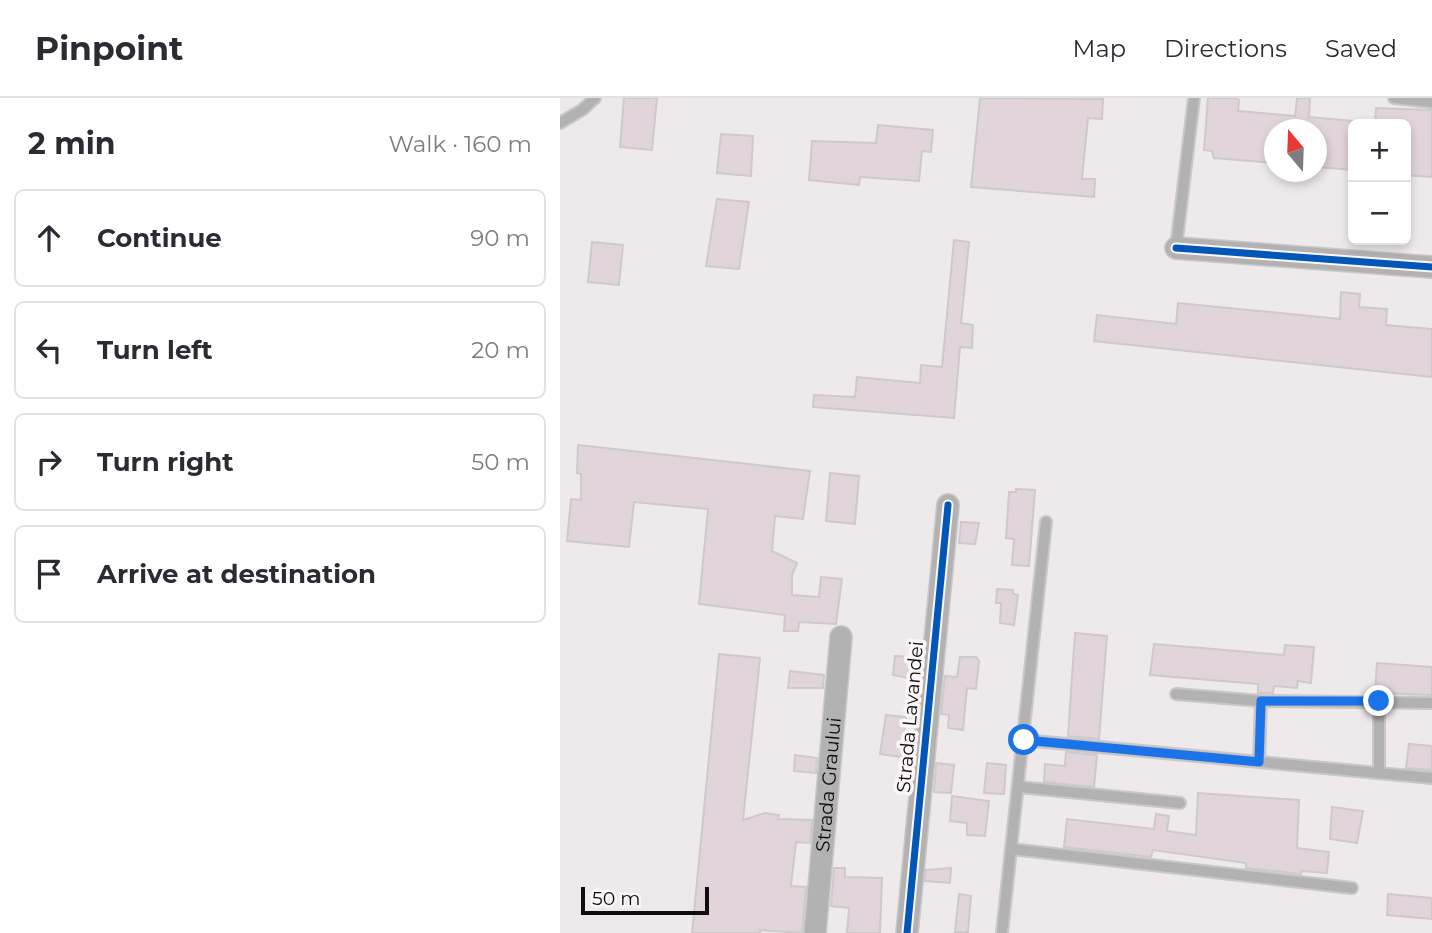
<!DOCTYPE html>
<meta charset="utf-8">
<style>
:root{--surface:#fff;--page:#f7f7f7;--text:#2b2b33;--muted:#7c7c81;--line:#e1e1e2}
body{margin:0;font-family:Montserrat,sans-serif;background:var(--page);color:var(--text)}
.controls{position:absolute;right:21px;top:21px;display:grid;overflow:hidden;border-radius:10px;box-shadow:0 4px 10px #0003}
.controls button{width:63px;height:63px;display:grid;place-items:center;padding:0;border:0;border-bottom:2px solid var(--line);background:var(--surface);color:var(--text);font:35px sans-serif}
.compass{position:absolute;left:704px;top:21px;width:63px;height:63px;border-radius:50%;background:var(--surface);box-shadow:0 4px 10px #0003;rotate:341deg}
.scale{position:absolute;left:21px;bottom:18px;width:128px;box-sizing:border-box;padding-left:7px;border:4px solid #0f0d0e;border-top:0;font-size:19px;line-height:24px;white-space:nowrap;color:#0f0d0e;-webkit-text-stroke:5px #fcf6f9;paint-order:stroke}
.stop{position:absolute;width:21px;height:21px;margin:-16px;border:5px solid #1a73e8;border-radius:50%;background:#fff}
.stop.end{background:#1a73e8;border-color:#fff;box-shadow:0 2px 7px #0008}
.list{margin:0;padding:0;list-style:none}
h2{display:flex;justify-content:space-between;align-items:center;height:91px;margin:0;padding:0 28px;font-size:30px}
h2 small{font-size:23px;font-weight:400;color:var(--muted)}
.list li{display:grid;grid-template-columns:46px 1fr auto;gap:21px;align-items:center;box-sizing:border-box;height:98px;margin:0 14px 14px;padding:0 14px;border:2px solid var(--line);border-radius:10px}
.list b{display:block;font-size:26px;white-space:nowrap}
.list em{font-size:23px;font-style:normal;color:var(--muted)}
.icon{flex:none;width:38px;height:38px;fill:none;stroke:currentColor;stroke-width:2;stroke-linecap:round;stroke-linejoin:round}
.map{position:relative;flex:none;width:872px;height:835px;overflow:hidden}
header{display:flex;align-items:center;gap:42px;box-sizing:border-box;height:98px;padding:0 35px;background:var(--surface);border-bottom:2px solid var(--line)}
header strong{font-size:33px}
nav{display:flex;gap:38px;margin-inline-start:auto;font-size:24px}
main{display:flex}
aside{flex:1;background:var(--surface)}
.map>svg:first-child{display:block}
.building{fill:#e2d4db;stroke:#cccacb;stroke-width:2}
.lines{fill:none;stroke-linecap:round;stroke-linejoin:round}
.service-casing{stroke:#c9c7c8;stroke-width:14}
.minor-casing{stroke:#c9c7c8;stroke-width:24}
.service{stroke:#b2b2b2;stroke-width:10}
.minor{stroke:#b2b2b2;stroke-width:21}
.cycleway-casing{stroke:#fcf6f9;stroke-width:11}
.cycleway{stroke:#0057b8;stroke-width:7}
.route{stroke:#1a73e8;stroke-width:9}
.labels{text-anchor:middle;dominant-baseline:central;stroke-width:7;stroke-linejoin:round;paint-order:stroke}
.street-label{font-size:19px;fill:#0f0d0e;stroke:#fcf6f9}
</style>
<header>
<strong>Pinpoint</strong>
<nav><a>Map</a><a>Directions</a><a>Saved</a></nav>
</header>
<main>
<aside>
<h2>2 min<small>Walk · 160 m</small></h2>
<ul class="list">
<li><svg class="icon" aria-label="ahead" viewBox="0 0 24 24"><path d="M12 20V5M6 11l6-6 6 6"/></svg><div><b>Continue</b></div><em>90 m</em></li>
<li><svg class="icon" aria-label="left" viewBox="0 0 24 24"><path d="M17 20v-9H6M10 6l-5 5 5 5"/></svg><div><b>Turn left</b></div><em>20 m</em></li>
<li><svg class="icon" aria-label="right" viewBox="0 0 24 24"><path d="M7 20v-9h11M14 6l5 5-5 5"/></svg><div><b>Turn right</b></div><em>50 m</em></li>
<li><svg class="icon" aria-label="arrive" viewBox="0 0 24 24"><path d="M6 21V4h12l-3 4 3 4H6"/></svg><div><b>Arrive at destination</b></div></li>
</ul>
</aside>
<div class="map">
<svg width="872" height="835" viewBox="0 0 872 835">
<rect width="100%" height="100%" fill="#eeeaec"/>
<!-- building -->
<path class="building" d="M 64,0 L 97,0 L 92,52 L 60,49 Z
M 420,0 L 543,1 L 542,21 L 528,20 L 522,81 L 535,81 L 534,99 L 411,89 Z
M 648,0 L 676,0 L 679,2 L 678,13 L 735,18 L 737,0 L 750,0 L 749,19 L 793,23 L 793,72 L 757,69 L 757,32 L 715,32 L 715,65 L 654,60 L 652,53 L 644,52 Z
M 816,10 L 872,12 L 872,79 L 846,77 L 846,26 L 815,26 Z
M 318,27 L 373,32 L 371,54 L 362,53 L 359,83 L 300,79 L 299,87 L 249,82 L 252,43 L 316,45 Z
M 161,36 L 193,38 L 191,78 L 157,75 Z
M 157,101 L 189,104 L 179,171 L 146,168 Z
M 394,142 L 409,144 L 401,225 L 413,227 L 412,250 L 400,249 L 394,320 L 253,309 L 254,297 L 295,299 L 297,279 L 360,285 L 361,267 L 382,269 Z
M 32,144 L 63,147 L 59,187 L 28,184 Z
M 781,194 L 800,196 L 799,209 L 827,211 L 826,227 L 872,231 L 872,279 L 534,243 L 537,217 L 616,226 L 618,205 L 780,221 Z
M 18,347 L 250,373 L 243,421 L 215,418 L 212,453 L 237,465 L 232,477 L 232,497 L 259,499 L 261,479 L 282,481 L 276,526 L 239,524 L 238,533 L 224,533 L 225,517 L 139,506 L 148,411 L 74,404 L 69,449 L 7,443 L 11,401 L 21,402 L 21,376 L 17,375 Z
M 270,375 L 299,378 L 295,426 L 266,423 Z
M 456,391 L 475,392 L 469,468 L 452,467 L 454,441 L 446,440 L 449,394 L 456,394 Z
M 401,424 L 419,425 L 415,446 L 399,445 Z
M 437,491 L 453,492 L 453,496 L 458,497 L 454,527 L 440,525 L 441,505 L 436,505 Z
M 515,535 L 547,538 L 539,641 L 508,638 Z
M 594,546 L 724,557 L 725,547 L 754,549 L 751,585 L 738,583 L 737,590 L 714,588 L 713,595 L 698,595 L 698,586 L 590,577 Z
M 159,556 L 200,560 L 183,722 L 205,715 L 219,717 L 218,721 L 252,722 L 250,745 L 236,744 L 231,788 L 246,789 L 242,835 L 200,832 L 200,835 L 132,835 Z
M 335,558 L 352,559 L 349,580 L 333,577 Z
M 400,559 L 416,559 L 419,563 L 416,591 L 407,590 L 403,632 L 388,630 L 389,617 L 381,616 L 385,578 L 397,579 Z
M 817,565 L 872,569 L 872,597 L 815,595 Z
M 230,573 L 264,577 L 263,590 L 228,590 Z
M 326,617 L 346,619 L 341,659 L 320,656 Z
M 849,646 L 872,648 L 872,672 L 846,670 Z
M 506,654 L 537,657 L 534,689 L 484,684 L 485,666 L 505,668 Z
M 235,657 L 257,660 L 256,675 L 234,673 Z
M 376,665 L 394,667 L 391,695 L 374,694 Z
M 427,665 L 446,667 L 444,696 L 424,695 Z
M 638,695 L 739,702 L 737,750 L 769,754 L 767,775 L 742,773 L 741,776 L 686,770 L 686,765 L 593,752 L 591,759 L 504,749 L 507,721 L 594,731 L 596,716 L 609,718 L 607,733 L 636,737 Z
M 392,698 L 429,703 L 425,738 L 407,737 L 407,725 L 390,723 Z
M 772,709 L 803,713 L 797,745 L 770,741 Z
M 274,770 L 285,770 L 285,779 L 322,780 L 320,835 L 287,835 L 289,810 L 271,808 Z
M 391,770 L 390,785 L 365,783 L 366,772 Z
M 399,796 L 411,798 L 408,834 L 395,834 Z
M 828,796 L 872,800 L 872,821 L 827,817 Z"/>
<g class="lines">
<defs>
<path id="service" d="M 834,0 L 872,4
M 0,25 L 22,12 L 35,0
M 616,150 L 634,0
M 616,596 L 701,603 L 872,605
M 819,603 L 819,675
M 464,642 L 872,680
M 699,664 L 701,603
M 459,689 L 620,705
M 452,751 L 792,790
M 442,835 L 486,424"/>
<g id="minor">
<path d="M 616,150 L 872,169"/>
<path id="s1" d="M 255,835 L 281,539"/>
<path d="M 347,835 L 388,407"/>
</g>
</defs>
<!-- service casing -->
<use href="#service" class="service-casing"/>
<!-- minor casing -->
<use href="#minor" class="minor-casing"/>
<!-- service -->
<use href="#service" class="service"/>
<!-- minor -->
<use href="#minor" class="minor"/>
<defs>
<path id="cycleway" d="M 616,150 L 872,169
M 347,835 L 388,407"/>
</defs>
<!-- cycleway casing -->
<use href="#cycleway" class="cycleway-casing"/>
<!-- cycleway -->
<use href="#cycleway" class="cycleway"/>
</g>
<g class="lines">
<!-- route -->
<path class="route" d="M 464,642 L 699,664 L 701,603 L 819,603"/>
</g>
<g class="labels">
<!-- street labels -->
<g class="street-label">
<text transform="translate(350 619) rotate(-85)">Strada Lavandei</text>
<text stroke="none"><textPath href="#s1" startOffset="149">Strada Graului</textPath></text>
</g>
</g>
</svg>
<div class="controls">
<button>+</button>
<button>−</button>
</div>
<svg class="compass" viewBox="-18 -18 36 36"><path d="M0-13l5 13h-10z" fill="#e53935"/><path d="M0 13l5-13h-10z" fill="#7c7c81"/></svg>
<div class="scale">50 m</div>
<div class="stop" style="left:464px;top:642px"></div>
<div class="stop end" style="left:819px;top:603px"></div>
</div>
</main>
